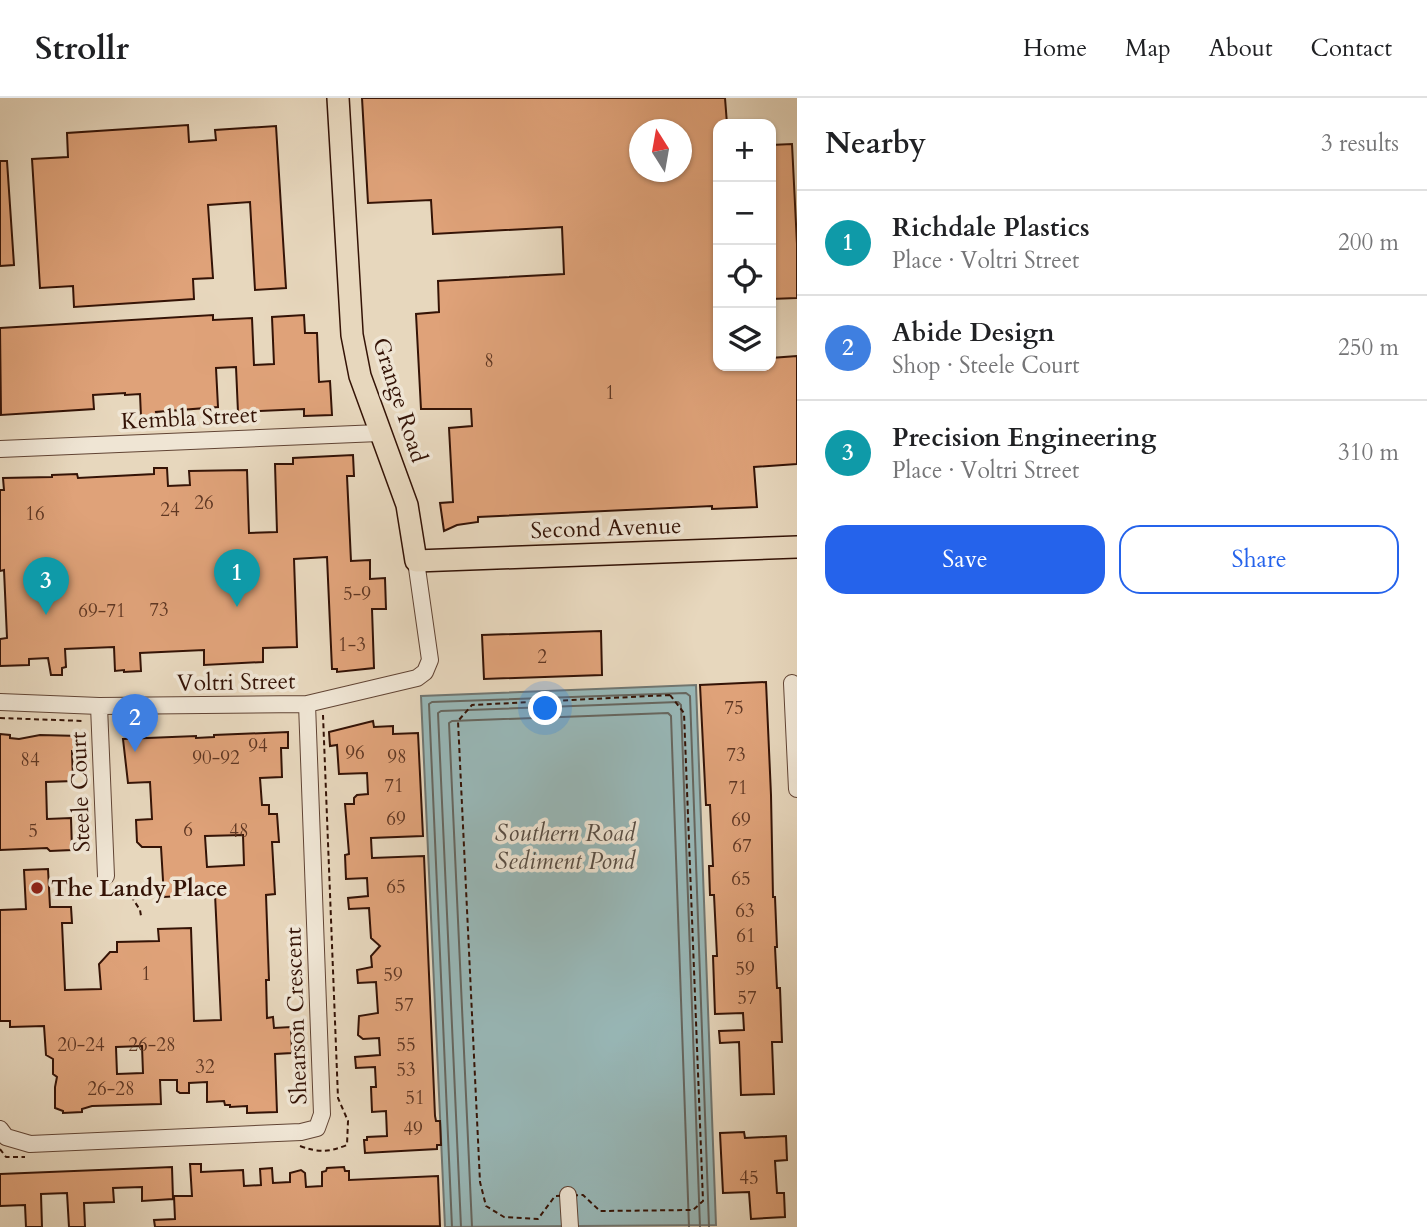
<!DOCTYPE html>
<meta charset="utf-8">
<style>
:root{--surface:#fff;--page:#f6f6f6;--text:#202124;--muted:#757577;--line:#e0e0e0;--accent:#2563eb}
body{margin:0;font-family:Cardo,serif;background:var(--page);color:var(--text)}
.controls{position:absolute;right:21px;top:21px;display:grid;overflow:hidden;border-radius:14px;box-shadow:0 2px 5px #0004}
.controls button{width:63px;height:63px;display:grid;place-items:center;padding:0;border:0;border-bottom:2px solid var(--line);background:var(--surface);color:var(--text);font:35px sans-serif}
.compass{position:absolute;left:629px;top:21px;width:63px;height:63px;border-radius:50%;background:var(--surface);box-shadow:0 2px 5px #0004;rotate:349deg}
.you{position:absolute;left:546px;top:611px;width:24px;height:24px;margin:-18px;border:5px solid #fff;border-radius:50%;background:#1a73e8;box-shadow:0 0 0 10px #1a73e833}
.badge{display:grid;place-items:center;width:46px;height:46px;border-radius:50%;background:var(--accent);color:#fff;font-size:23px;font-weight:700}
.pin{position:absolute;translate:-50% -58px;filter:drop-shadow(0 2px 4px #0008)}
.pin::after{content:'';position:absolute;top:37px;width:24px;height:21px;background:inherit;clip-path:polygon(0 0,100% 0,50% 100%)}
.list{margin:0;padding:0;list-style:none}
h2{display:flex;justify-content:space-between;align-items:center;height:91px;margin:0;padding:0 28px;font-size:30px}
h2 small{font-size:23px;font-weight:400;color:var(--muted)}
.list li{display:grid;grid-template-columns:46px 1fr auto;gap:21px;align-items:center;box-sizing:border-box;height:105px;padding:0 28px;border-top:2px solid var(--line)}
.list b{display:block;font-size:26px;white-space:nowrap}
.list p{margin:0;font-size:23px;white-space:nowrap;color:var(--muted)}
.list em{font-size:23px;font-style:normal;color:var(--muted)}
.actions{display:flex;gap:14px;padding:21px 28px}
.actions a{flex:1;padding:16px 0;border:2px solid var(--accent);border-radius:21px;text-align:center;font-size:24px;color:var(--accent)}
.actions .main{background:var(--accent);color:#fff}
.icon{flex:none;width:38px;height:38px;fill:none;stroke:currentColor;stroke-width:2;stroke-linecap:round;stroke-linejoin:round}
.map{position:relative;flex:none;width:797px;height:1129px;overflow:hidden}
header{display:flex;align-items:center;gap:42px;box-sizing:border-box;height:98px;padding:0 35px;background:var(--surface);border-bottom:2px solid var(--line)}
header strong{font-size:33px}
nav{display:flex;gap:38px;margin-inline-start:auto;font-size:24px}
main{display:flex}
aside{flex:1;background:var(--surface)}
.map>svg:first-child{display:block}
.water{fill:#98b8b8;stroke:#707671;stroke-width:2}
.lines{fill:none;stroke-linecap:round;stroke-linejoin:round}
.shore{stroke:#66665f;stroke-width:2}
.building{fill:#dfa279;stroke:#341306;stroke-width:2;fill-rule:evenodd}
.minor-casing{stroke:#614434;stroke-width:18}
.major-casing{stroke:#341306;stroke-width:24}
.path{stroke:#341306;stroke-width:2;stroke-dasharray:5 3.5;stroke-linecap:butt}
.minor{stroke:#efe5d4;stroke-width:16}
.major{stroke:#e7d7bd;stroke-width:21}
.poi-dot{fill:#8f2418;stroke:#efe5d4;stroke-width:2.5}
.labels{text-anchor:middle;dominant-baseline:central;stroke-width:7;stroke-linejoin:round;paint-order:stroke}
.number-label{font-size:19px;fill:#5f3723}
.street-label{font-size:23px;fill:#341306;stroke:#efe5d4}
.poi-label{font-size:23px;font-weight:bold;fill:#341306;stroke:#efe5d4;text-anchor:start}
.water-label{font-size:24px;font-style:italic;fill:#574d44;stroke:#efe5d4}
</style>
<header>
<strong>Strollr</strong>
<nav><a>Home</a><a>Map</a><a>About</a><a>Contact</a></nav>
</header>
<main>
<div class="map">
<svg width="797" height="1129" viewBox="0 0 797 1129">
<rect width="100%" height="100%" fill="#e7d7bd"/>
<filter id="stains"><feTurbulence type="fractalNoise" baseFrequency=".00286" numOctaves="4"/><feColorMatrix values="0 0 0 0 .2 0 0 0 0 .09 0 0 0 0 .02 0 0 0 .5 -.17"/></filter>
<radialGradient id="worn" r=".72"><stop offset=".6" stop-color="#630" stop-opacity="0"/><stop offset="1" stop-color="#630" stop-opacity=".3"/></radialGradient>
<!-- water -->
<path class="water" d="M 696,587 L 716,1127 L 445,1129 L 421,598 Z"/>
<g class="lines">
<!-- shore -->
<path class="shore" d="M 452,1129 L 429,606 L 432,604 L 686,595 L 690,598 L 709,1129
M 461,1129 L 438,615 L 441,613 L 678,604 L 681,607 L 700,1129
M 472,1129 L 449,625 L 452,623 L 668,615 L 671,618 L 689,1129"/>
</g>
<!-- building -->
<path class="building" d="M 362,0 L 725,0 L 727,26 L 718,26 L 718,268 L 771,268 L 771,260 L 797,258 L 797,366 L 754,369 L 757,409 L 712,411 L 712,408 L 478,419 L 478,424 L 457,427 L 444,433 L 440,405 L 453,404 L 449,330 L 472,328 L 471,311 L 421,311 L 416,216 L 439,214 L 438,183 L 564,176 L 562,129 L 433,136 L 431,102 L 368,105 ZM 640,32 L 682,32 L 682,74 L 640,74 Z
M 188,27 L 189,44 L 216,42 L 215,32 L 276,28 L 286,190 L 255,192 L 250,104 L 208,107 L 213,180 L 193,181 L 194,201 L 74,209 L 73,188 L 40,190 L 32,61 L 68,59 L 67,35 Z
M 792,46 L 797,146 L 797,200 L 771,201 L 771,47 Z
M 0,63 L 7,63 L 14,167 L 0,168 Z
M 213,217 L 213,222 L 252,220 L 254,267 L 274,266 L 272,219 L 304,217 L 305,235 L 317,235 L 319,284 L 330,283 L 332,317 L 304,318 L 304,311 L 238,314 L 236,269 L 216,270 L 218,309 L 156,314 L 157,318 L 141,319 L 140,296 L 125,297 L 125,295 L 93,297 L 94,311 L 1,317 L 0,230 Z
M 353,357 L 354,378 L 347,378 L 351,463 L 370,462 L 370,481 L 385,480 L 386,511 L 372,511 L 374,570 L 337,574 L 337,571 L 332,571 L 327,459 L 294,461 L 297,549 L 263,550 L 263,564 L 204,567 L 204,552 L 140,555 L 141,573 L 124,574 L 124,572 L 115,573 L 114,549 L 65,551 L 66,569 L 62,570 L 62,577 L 51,577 L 48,560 L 29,561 L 29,567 L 0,568 L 0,541 L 7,540 L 4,472 L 0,473 L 0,392 L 4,392 L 3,380 L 52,379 L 52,377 L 77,376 L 78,380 L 154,376 L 154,370 L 167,370 L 168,388 L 190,387 L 189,373 L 247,372 L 249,435 L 277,434 L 275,366 L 293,366 L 293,360 Z
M 601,533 L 602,577 L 484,581 L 482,537 Z
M 766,584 L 771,697 L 773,799 L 775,799 L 777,849 L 775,849 L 777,890 L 780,890 L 782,944 L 772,944 L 774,996 L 741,997 L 739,944 L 720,945 L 719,933 L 744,932 L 743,915 L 715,916 L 713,858 L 717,858 L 714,797 L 710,797 L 709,768 L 713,768 L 710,707 L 706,707 L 700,587 Z
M 373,623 L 374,629 L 393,628 L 393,636 L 418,635 L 423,738 L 371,740 L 372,760 L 424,758 L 435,1018 L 436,1023 L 440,1023 L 441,1047 L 437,1047 L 437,1051 L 365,1055 L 364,1042 L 367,1042 L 367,1039 L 387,1038 L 386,1013 L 372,1014 L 371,989 L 376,989 L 375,969 L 356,970 L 355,959 L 380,957 L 379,940 L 363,941 L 358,937 L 359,918 L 378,915 L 376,884 L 358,885 L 357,872 L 372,869 L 371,858 L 380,848 L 371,840 L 369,810 L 349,811 L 348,800 L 368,798 L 367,780 L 346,781 L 345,757 L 349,756 L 345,706 L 354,706 L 354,700 L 357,697 L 368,696 L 367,675 L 339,676 L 337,647 L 330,648 L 329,634 Z
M 288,634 L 288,650 L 281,650 L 282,679 L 260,680 L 262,707 L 269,707 L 269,716 L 277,716 L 279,744 L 272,744 L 275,796 L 266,797 L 269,882 L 266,882 L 267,920 L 273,919 L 274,930 L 291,929 L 292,955 L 275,956 L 277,1014 L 247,1015 L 247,1008 L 230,1009 L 230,1007 L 225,1007 L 224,1003 L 207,1004 L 207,984 L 189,985 L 189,995 L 180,995 L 177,993 L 177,982 L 160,982 L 161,1006 L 92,1008 L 82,1011 L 82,1014 L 63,1015 L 63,1013 L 55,1010 L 55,989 L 57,979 L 53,976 L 53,961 L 46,957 L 44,928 L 10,929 L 10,923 L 0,923 L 0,812 L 26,811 L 24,772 L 48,771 L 50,809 L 71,809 L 72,825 L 62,825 L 65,892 L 101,891 L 99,866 L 110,854 L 117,854 L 117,844 L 159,843 L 158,831 L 191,830 L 194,923 L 221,922 L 215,796 L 164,799 L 161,749 L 142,749 L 137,744 L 136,722 L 152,721 L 150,684 L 128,685 L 123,641 L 196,638 L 196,640 L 214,639 L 214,637 ZM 243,737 L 244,767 L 207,769 L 205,738 ZM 142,948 L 143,975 L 117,976 L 116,949 Z
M 0,636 L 10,637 L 10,640 L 19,641 L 40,637 L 80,638 L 80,653 L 72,653 L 73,683 L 46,684 L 47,721 L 71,720 L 72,752 L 50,753 L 47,750 L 0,752 Z
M 744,1034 L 745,1040 L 786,1038 L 787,1062 L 775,1063 L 777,1095 L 784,1095 L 785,1119 L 751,1121 L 749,1094 L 723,1095 L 720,1035 Z
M 190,1066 L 201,1066 L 201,1074 L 243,1072 L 244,1088 L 261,1087 L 260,1071 L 272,1070 L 273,1085 L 290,1084 L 290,1075 L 301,1072 L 305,1075 L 306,1089 L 322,1088 L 322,1074 L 326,1073 L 327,1070 L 344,1069 L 345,1073 L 349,1073 L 349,1082 L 438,1078 L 440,1128 L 155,1129 L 154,1122 L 175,1121 L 174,1098 L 192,1098 Z
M 172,1069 L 173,1101 L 142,1103 L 142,1089 L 113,1090 L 114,1104 L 84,1105 L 85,1129 L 69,1129 L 67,1095 L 41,1096 L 42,1129 L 26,1129 L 25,1107 L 0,1108 L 0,1076 Z"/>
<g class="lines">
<defs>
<path id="minor" d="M 0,351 L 379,335
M 792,585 L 797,691
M 0,604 L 99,608 L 307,606 L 417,580 L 425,574 L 430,562 L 416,463
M 99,608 L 106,778
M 0,1031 L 6,1039 L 30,1046 L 301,1034 L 317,1030 L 322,1016 L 307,606
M 568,1097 L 570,1129"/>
<path id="major" d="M 338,0 L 352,237 L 360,278 L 407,407 L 416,463 L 797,449"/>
</defs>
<!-- minor casing -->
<use href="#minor" class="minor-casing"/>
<!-- major casing -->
<use href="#major" class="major-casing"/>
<!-- path -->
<path class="path" d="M 670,597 L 684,615 L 703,1103 L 693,1112 L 600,1113 L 583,1097 L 555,1098 L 538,1121 L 504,1119 L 486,1108 L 480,1084 L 458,623 L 472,607 Z
M 0,620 L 84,623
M 131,798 L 140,812 L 141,818
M 300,1048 C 319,1055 329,1054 347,1047 L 348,1023 L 338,1000 L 323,617
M 0,1051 L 6,1059 L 25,1059"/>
<!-- minor -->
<use href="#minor" class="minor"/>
<!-- major -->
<use href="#major" class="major"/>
</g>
<!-- markers -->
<circle class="poi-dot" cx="37" cy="790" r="7"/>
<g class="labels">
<!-- number labels -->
<g class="number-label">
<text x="489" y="263">8</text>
<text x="610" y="295">1</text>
<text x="204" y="405">26</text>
<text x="170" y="412">24</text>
<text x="35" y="416">16</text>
<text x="357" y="496">5-9</text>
<text x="159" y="512">73</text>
<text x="102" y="513">69-71</text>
<text x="352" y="547">1-3</text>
<text x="542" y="559">2</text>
<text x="734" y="610">75</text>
<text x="258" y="648">94</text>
<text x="355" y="655">96</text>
<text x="736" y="657">73</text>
<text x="397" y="659">98</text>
<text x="216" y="660">90-92</text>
<text x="30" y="662">84</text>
<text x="394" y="688">71</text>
<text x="738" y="690">71</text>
<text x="396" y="721">69</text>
<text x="741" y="722">69</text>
<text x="188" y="732">6</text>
<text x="33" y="733">5</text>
<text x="239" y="733">48</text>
<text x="742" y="748">67</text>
<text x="741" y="781">65</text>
<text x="396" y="789">65</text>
<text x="745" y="813">63</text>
<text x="746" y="838">61</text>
<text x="745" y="871">59</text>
<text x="146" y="876">1</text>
<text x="393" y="877">59</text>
<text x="747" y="900">57</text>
<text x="404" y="907">57</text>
<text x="81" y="947">20-24</text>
<text x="152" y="947">26-28</text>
<text x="406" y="947">55</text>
<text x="205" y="969">32</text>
<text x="406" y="972">53</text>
<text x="111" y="991">26-28</text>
<text x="415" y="1000">51</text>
<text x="413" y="1031">49</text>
<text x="749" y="1080">45</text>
</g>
<!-- street labels -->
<g class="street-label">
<text transform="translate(400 302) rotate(72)">Grange Road</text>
<text transform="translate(189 320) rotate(-3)">Kembla Street</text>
<text transform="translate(606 430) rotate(-2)">Second Avenue</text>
<text transform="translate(236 584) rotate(-1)">Voltri Street</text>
<text transform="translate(80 694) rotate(-92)">Steele Court</text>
<text transform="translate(296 918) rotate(-92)">Shearson Crescent</text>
</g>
<!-- poi labels -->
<g class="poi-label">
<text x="51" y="790">The Landy Place</text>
</g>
<!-- water labels -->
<g class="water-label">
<text x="565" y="735">Southern Road<tspan x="565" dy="28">Sediment Pond</tspan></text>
</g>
</g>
<rect width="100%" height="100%" filter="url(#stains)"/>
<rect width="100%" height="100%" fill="url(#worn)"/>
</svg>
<div class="controls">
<button>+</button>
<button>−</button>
<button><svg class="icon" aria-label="locate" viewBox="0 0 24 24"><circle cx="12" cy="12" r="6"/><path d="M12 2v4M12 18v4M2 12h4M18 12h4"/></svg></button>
<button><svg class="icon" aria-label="layers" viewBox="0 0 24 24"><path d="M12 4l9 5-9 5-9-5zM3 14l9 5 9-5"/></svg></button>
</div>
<svg class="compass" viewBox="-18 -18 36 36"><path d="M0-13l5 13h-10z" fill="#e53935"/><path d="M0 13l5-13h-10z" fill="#757577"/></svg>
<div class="you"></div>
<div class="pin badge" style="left:237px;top:509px;background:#0f9aa8">1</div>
<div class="pin badge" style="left:135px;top:654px;background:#3f7fe0">2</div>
<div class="pin badge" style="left:46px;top:517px;background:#0f9aa8">3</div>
</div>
<aside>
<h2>Nearby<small>3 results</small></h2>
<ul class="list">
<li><span class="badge" style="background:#0f9aa8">1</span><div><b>Richdale Plastics</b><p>Place · Voltri Street</p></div><em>200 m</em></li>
<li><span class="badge" style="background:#3f7fe0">2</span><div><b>Abide Design</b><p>Shop · Steele Court</p></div><em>250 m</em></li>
<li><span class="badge" style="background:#0f9aa8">3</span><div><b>Precision Engineering</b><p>Place · Voltri Street</p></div><em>310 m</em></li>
</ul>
<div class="actions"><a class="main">Save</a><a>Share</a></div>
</aside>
</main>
